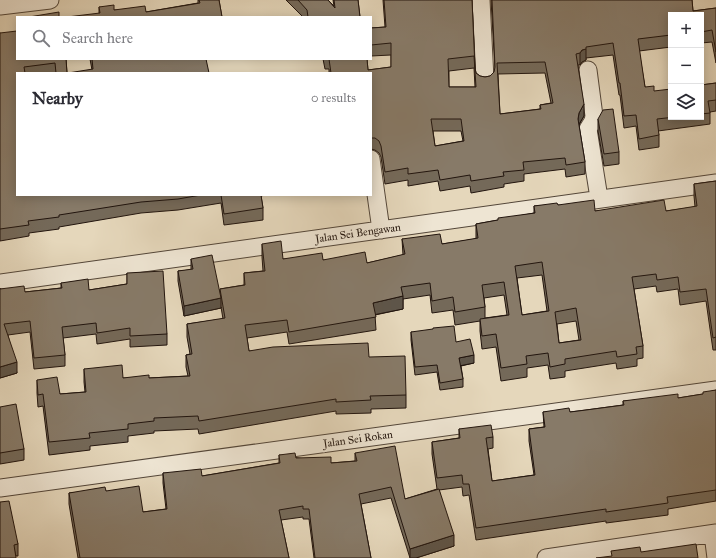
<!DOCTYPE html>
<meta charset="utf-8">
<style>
:root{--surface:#fff;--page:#f7f7f7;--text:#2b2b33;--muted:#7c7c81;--line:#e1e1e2}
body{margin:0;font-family:"IM FELL Great Primer",serif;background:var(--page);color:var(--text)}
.controls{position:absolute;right:12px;top:12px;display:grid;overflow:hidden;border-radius:0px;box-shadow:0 2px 10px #0003}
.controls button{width:36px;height:36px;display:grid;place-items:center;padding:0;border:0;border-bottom:1px solid var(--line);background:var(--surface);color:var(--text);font:20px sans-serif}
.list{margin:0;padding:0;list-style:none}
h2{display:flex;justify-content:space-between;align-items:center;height:52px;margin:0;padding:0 16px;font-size:17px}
h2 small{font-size:13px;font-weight:400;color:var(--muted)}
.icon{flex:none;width:22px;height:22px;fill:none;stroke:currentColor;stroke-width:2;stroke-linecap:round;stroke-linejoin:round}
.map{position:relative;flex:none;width:716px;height:558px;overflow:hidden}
.search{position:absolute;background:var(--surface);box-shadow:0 2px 10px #0003;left:16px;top:16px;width:356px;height:44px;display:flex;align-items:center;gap:10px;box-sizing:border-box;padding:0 14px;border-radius:0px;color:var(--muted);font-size:15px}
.panel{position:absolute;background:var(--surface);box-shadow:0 2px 10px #0003;left:16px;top:72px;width:356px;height:124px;border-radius:0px}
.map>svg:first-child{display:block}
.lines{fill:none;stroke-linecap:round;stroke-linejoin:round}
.minor-casing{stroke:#534639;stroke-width:19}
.minor{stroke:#eee5d3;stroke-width:17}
.wall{fill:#746959;stroke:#22150e;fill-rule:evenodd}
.shaded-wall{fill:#5e5549;stroke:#22150e}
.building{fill:#877a68;stroke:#22150e;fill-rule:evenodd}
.labels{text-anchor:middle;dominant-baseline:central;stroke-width:4;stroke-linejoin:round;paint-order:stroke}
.street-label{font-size:11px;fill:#22150e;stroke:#eee5d3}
</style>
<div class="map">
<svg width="716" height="558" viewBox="0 0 716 558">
<rect width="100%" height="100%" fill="#e5d7bb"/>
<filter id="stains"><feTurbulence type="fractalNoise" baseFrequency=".005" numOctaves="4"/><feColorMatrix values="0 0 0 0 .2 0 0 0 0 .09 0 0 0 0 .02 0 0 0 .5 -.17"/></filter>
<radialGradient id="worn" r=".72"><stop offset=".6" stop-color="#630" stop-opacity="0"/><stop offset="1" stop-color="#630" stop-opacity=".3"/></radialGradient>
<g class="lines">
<defs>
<path id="minor" d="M 481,0 L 485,79
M 0,6 L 50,0
M 588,70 L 594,116 L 593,121 L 588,129 L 599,198
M 371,159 L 381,230
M 0,283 L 716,183
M 0,488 L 716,390
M 713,534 L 716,558
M 546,558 L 716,533"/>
</defs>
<!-- minor casing -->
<use href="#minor" class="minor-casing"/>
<!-- minor -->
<use href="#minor" class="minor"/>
</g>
<!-- wall -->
<path class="wall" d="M 198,0 L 219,0 L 222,17 L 99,13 L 99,7 L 114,10 L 146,12 L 198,3 Z
M 286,0 L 328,0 L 334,6 L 333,0 L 358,0 L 360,17 L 303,17 Z
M 383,0 L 472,0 L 475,68 L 476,73 L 480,76 L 485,77 L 490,76 L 494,72 L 495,69 L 491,0 L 692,0 L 693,11 L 716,8 L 716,63 L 712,42 L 701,43 L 701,15 L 671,15 L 671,47 L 639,51 L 645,87 L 654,91 L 671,117 L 701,117 L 701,85 L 716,83 L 716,111 L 710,112 L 710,124 L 658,131 L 659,135 L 659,147 L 639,150 L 636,126 L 624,128 L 620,95 L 619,95 L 613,55 L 586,58 L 586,60 L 582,62 L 580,65 L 578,65 L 584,116 L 579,125 L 585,162 L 585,174 L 566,177 L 565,169 L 524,174 L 524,181 L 504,184 L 504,187 L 471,193 L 470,186 L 440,191 L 438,181 L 408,186 L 408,180 L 385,184 L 381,157 L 379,153 L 375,150 L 371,149 L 371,73 L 329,73 L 329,69 L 325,69 L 323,59 L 367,59 L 368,70 L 391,67 L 391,55 L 371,56 L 371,28 L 385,27 ZM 474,68 L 475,87 L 449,87 L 449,71 ZM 545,73 L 551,103 L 540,105 L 540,109 L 500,114 L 498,74 ZM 433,131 L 461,131 L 463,141 L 435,146 Z
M 0,33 L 66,59 L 67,73 L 17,73 L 17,195 L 265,195 L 261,196 L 263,208 L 263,220 L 224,225 L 221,203 L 178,210 L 141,213 L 59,227 L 59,229 L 29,233 L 29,236 L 0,241 Z
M 90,59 L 206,59 L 92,70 Z
M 598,119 L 619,152 L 619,164 L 604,166 L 598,131 Z
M 716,181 L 716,350 L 713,350 L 706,301 L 680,305 L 678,289 L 657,292 L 656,286 L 634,289 L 643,346 L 643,358 L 637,359 L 637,366 L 617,369 L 616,363 L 565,371 L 565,377 L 550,379 L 548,365 L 527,368 L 527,377 L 501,381 L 496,347 L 482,349 L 480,331 L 480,321 L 455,325 L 453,310 L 432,313 L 430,295 L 403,299 L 403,309 L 375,315 L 376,330 L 289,344 L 287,332 L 247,338 L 249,351 L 369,357 L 406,395 L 406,408 L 371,409 L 371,413 L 336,414 L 336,411 L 199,434 L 198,429 L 154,431 L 154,433 L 128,436 L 128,442 L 90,446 L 90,450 L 49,455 L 43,406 L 38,407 L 37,393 L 37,380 L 60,394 L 85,392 L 84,382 L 84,369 L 123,378 L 149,378 L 188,376 L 186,367 L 186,355 L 190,354 L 187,337 L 187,324 L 223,319 L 221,307 L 221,308 L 184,316 L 178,281 L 178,271 L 191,270 L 191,259 L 220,294 L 220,289 L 244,285 L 244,273 L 263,271 L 262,257 L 262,244 L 283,259 L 323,260 L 367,263 L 403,255 L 402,239 L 442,244 L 476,239 L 476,224 L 498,220 L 534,213 L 534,206 L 558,205 L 595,211 L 666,211 L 695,207 L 694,196 L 694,184 ZM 542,275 L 547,311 L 522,315 L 517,278 ZM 504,295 L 507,315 L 485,318 L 485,307 L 484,298 ZM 576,321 L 579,340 L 559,343 L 557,324 Z
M 127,273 L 167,334 L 167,345 L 130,347 L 130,339 L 97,344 L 96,334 L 63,338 L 65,355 L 65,366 L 34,369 L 30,332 L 8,335 L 17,373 L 0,378 L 0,289 L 25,292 L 61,288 L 61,283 L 89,290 L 127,284 Z
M 411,332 L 456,342 L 474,363 L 461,366 L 463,379 L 463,387 L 440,390 L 437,372 L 415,375 L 411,340 Z
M 716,390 L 716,501 L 668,509 L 668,515 L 606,523 L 606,521 L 476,540 L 469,495 L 463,496 L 462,487 L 439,490 L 454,546 L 416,558 L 410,558 L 391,498 L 361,504 L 371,558 L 314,558 L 309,519 L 303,519 L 303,517 L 281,520 L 289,558 L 78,558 L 69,504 L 69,493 L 106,491 L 143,512 L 166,509 L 163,483 L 163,473 L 202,476 L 279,463 L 279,455 L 331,463 L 355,461 L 355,453 L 405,499 L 437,489 L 432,454 L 432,442 L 459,438 L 459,429 L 493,437 L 493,448 L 488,449 L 492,481 L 534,475 L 529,441 L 529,429 L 544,427 L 543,412 L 570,412 L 586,410 L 623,405 L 623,401 L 678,398 L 703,394 Z
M 0,407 L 24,449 L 24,460 L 0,464 Z
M 0,502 L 18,544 L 18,556 L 16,556 Z"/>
<!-- shaded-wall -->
<path class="shaded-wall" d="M 586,49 L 586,60 L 582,62 L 580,65 L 580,53 L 582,50 Z
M 584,104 L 584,116 L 579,124 L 578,131 L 578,119 L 579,113 Z
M 403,296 L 403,309 L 373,315 L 373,303 Z
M 221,298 L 221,308 L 184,316 L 184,306 Z
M 474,355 L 474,363 L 459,366 L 459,358 Z
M 17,362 L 17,373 L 0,378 L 0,367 Z
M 454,535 L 454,546 L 416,558 L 410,558 L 410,549 Z"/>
<!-- building -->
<path class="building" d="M 199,0 L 219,0 L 222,17 L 67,17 L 100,13 L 99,7 L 114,5 L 114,10 L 145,6 L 146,12 L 200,3 Z
M 298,0 L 328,0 L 335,8 L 334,0 L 358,0 L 360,17 L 308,17 L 307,10 Z
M 384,0 L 472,0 L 475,68 L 476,73 L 480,76 L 485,77 L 490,76 L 494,72 L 495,67 L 492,0 L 692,0 L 693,11 L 716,8 L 716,52 L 712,30 L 701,32 L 701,15 L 671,15 L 671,35 L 638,39 L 645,87 L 654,86 L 654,91 L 671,89 L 671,117 L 675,117 L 657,119 L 659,135 L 639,139 L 636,115 L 624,116 L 620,83 L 619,83 L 613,43 L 586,47 L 586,49 L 582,50 L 580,53 L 576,54 L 584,104 L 579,113 L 578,119 L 585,162 L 566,165 L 565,158 L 523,162 L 524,170 L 503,172 L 504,176 L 471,181 L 470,175 L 440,180 L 438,170 L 408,174 L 408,168 L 385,172 L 381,146 L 379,141 L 375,138 L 371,138 L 371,73 L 331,73 L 329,59 L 367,59 L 368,70 L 391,67 L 391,43 L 371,45 L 371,28 L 386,27 ZM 474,56 L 476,87 L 449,87 L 448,59 ZM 545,62 L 553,103 L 540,105 L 541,109 L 500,114 L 497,63 ZM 431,119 L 461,119 L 464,141 L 435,146 Z
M 59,12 L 59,17 L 29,17 Z
M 17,31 L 17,59 L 66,59 L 67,73 L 56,73 L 55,63 L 24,67 L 25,73 L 17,73 L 17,195 L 201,195 L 178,199 L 141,202 L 59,215 L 59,217 L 28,221 L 29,225 L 0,229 L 0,33 Z
M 92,59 L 206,59 L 209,73 L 68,73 L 93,69 Z
M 716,83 L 716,100 L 708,101 L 710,113 L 701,114 L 701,85 Z
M 613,109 L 619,152 L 604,154 L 598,119 L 603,110 Z
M 716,181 L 716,337 L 713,338 L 706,289 L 680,292 L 678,277 L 657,280 L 656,274 L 632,277 L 643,346 L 636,347 L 637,354 L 617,357 L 616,351 L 565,359 L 565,364 L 550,367 L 548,353 L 526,356 L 527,364 L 501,368 L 496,334 L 482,336 L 480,319 L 509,315 L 504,282 L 482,285 L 485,307 L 455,312 L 453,297 L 432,301 L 430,283 L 401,287 L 403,296 L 373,303 L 376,317 L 289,332 L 287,320 L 245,325 L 249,351 L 273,347 L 368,343 L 369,357 L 405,356 L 406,395 L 370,396 L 371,400 L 336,402 L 336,399 L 199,421 L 198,416 L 154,418 L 154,421 L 128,424 L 128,429 L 89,433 L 90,438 L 49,442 L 43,394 L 38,395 L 37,380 L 57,377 L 60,394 L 86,392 L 84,369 L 122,365 L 123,378 L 149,375 L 149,378 L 190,376 L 186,355 L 192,354 L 187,324 L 225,318 L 220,289 L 245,285 L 244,273 L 265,271 L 262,244 L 281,241 L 283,259 L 322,253 L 323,260 L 365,252 L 367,263 L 405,254 L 402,239 L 440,234 L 442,244 L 478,238 L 476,224 L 498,220 L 498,218 L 535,213 L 534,206 L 557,203 L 558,205 L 594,200 L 595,211 L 664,200 L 666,211 L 697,206 L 694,184 ZM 542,262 L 549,311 L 522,315 L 515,266 ZM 576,308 L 581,340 L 559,343 L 555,312 Z
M 221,195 L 261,195 L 263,208 L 224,214 Z
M 212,255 L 221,298 L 184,306 L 178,271 L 193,269 L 191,259 Z
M 163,271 L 167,334 L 130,336 L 130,328 L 97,333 L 96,323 L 62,327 L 65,355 L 34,358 L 30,321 L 4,324 L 17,362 L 0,367 L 0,288 L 0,289 L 24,286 L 25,292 L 62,288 L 61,283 L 88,279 L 89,290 L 127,284 L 127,273 Z
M 454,326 L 456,342 L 470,339 L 474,355 L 459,358 L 463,379 L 440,383 L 437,365 L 415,367 L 411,332 L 433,329 L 433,328 Z
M 716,390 L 716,490 L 667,497 L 668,503 L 606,512 L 606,509 L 476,528 L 469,484 L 463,484 L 462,475 L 437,478 L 432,442 L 460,438 L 459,429 L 491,425 L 493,437 L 486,438 L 492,481 L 535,475 L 529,429 L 545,427 L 543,412 L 569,408 L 570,412 L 586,410 L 624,405 L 623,401 L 678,394 L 678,398 L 703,394 L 703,392 Z
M 16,404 L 24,449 L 0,453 L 0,407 Z
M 395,446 L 405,499 L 439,489 L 454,535 L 410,549 L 391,487 L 359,494 L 371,558 L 315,558 L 309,509 L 303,509 L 303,506 L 279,510 L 289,558 L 80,558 L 69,493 L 105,487 L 106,491 L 139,486 L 143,512 L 167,509 L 163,473 L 201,469 L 202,476 L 280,463 L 279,455 L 295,453 L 296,458 L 331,457 L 331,463 L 357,461 L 355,453 Z
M 9,501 L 18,544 L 14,545 L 16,558 L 0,558 L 0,502 Z
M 696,544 L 698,558 L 596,558 L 612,556 L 611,551 L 640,547 L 641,552 Z"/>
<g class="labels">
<!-- street labels -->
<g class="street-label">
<text transform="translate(358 233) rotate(-8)">Jalan Sei Bengawan</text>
<text transform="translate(358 439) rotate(-8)">Jalan Sei Rokan</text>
</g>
</g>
<rect width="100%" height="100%" filter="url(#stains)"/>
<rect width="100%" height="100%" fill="url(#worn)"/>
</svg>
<div class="controls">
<button>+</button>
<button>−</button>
<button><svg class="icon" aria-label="layers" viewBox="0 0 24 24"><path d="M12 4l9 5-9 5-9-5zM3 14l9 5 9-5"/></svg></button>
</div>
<div class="search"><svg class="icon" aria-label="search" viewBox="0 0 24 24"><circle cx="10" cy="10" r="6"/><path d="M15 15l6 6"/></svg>Search here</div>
<section class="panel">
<h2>Nearby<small>0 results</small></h2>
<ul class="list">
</ul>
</section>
</div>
